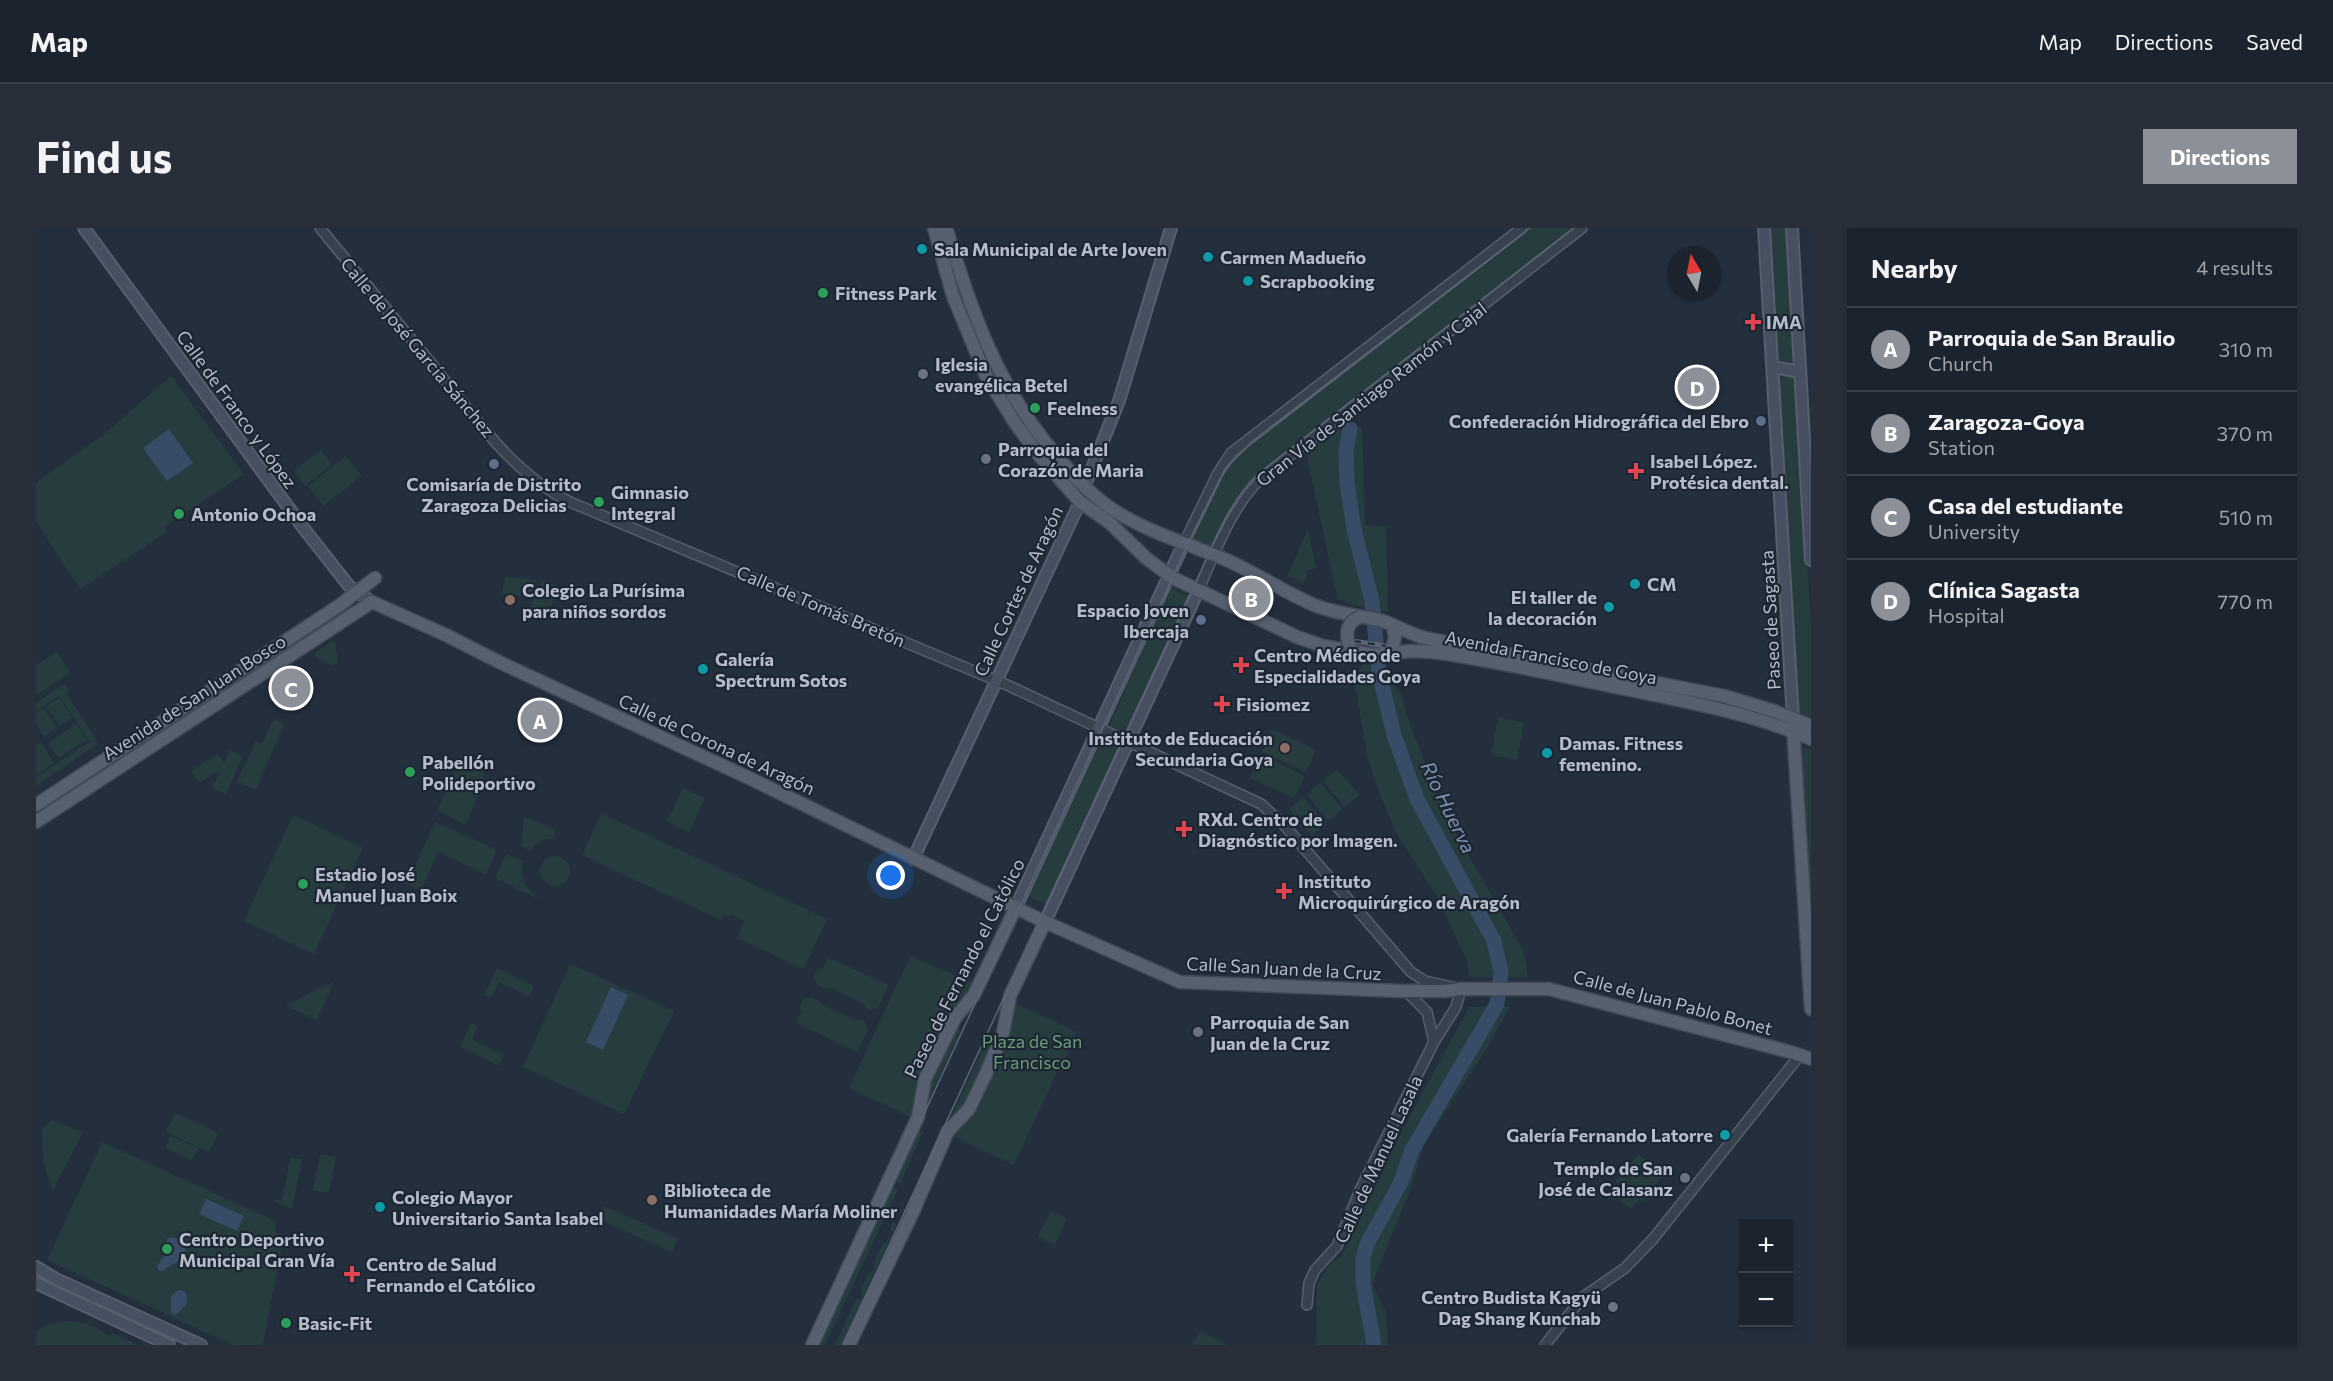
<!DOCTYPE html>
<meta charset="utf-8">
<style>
:root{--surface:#1b232e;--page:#282f3a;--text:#f1f3f6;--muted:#a0a4aa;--line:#39404a;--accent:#8c9099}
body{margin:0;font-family:Commissioner,sans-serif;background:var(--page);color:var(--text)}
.controls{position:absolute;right:18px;bottom:18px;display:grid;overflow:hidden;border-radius:0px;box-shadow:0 2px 4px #0004}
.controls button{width:54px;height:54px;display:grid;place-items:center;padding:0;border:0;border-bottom:2px solid var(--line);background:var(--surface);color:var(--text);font:30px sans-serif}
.compass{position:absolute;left:1631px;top:18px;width:54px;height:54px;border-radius:50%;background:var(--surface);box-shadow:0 2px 4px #0004;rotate:350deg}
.you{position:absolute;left:855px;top:648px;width:21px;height:21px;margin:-15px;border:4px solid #fff;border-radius:50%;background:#1a73e8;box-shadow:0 0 0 9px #1a73e833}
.badge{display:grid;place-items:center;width:39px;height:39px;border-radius:50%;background:var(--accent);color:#fff;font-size:20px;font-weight:700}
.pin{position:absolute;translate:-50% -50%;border:3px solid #fff;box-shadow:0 2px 6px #0006}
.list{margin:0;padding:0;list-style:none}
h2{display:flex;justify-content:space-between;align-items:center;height:78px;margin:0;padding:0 24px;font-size:26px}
h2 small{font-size:20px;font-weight:400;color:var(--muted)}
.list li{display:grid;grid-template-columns:39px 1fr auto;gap:18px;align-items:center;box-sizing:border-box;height:84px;padding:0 24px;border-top:2px solid var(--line)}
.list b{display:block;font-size:22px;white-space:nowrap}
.list p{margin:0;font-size:20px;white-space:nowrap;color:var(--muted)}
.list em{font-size:20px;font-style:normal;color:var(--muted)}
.map{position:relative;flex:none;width:1775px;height:1117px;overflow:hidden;border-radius:0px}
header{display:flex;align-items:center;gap:36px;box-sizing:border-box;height:84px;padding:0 30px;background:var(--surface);border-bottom:2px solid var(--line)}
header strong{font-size:28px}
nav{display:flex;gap:33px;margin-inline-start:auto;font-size:21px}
.intro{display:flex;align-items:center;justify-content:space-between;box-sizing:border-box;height:144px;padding:0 36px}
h1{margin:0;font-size:42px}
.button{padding:15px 27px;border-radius:0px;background:var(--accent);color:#fff;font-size:21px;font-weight:700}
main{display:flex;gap:36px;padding:0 36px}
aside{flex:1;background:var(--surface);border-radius:0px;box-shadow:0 2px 4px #0004}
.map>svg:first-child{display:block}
.green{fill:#263c3f}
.water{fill:#394c67}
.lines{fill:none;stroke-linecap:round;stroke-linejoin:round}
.river{stroke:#394c67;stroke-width:15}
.tertiary-casing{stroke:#565f6c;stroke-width:12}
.secondary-casing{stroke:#565f6c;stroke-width:14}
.primary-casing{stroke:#414a57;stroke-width:15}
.tertiary{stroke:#38414e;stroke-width:9}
.secondary{stroke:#465061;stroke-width:10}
.primary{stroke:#56606e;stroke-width:12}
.tram{stroke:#5a6575;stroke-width:1.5}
.rail-casing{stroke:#5a6575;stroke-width:4.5}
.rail{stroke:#1d2633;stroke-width:2;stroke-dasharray:7;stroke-linecap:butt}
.primary-bridge-casing{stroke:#414a57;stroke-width:15;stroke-linecap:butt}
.primary-bridge{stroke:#56606e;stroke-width:12}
.culture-dot{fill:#0f9aa8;stroke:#1d2633;stroke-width:2}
.leisure-dot{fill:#2e9e5b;stroke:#1d2633;stroke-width:2}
.health-dot{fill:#e0444e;stroke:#1d2633;stroke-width:2}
.worship-dot{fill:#6b7280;stroke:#1d2633;stroke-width:2}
.service-dot{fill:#5c6f8a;stroke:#1d2633;stroke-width:2}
.education-dot{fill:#8d6e63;stroke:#1d2633;stroke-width:2}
.labels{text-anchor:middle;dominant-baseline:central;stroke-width:4.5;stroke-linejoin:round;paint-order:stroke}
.poi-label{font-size:18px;font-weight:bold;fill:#b4bcc9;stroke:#1d2633;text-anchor:start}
.street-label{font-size:18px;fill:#b4bcc9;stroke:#1d2633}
.park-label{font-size:18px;fill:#6b9a76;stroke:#1d2633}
.water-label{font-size:20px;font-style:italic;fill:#7c92b1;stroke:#1d2633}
</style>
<header>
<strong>Map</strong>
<nav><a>Map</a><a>Directions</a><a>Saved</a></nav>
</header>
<div class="intro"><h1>Find us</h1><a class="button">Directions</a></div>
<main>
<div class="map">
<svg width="1775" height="1117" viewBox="0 0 1775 1117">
<rect width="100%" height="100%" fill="#242f3e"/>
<!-- green -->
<path class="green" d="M 1493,0 L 1542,0 L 1223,249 L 1179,321 L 1152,310 L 1176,259 L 1197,228 Z
M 1735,0 L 1751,0 L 1758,129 C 1757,135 1755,137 1749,137 L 1743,131 Z
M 1754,147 L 1759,149 L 1760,153 L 1775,395 L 1775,489 L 1766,486 L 1763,481 L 1744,152 L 1746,148 Z
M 135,148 L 208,246 L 128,299 L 131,304 L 44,361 L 0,293 L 0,254 L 66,208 Z
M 1305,194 L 1326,199 L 1329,297 L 1350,298 L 1352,384 L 1314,376 L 1302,371 L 1300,364 L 1270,224 Z
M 285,222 L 296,236 L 269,258 L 258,243 Z
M 310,228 L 326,248 L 287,278 L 272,258 Z
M 1272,301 L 1280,340 L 1272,342 L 1268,355 L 1251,348 Z
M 469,348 L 500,352 L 498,370 L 507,352 L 523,359 L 508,392 L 492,385 L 498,370 L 466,366 Z
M 1135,359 L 1152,368 L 1089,505 L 1073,498 Z
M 295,414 L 299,414 L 302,434 L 298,438 L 281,430 L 279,427 L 280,424 Z
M 21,424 L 34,445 L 0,467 L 0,437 Z
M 1328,436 L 1355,442 L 1357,457 L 1366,468 L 1373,494 L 1411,590 L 1488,724 L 1492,749 L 1433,749 L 1431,733 L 1402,670 L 1359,603 L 1345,569 L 1331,527 L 1318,451 L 1319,446 Z
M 29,456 L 33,462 L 30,465 L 60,511 L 61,516 L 0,558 L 0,549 L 54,514 L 23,468 L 0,483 L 0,475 Z
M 23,470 L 36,490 L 24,498 L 10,478 Z
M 7,480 L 21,500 L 8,508 L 0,495 L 0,485 Z
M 1462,489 L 1488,495 L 1481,532 L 1455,527 Z
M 237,491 L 248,496 L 220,562 L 201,553 L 220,513 L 226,515 Z
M 40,496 L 51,511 L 22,530 L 12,515 Z
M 1236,501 L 1280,522 L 1270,544 L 1226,524 Z
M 1066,506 L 1084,515 L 1010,676 L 991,668 Z
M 5,514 L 18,535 L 0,547 L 0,517 Z
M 1768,519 L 1775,522 L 1775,674 L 1766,521 Z
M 194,522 L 207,528 L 190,566 L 176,560 L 185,541 L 163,555 L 155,543 L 182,526 L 188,535 Z
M 1224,527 L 1269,548 L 1258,570 L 1214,550 Z
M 423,534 L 448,544 L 448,552 L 432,592 L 428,596 L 401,582 Z
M 1301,541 L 1324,567 L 1309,579 L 1287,553 Z
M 1284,555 L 1307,581 L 1293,593 L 1270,567 Z
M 647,560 L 669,570 L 653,604 L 631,593 Z
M 1267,569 L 1290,596 L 1276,608 L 1253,581 Z
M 565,585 L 791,691 L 768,741 L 701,710 L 708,693 L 694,686 L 692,689 L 688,687 L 685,692 L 546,627 Z
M 257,587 L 327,620 L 278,726 L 208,693 Z
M 488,588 L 518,601 L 519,610 L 507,612 L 493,622 L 485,618 Z
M 399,594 L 461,622 L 450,646 L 402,624 L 385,663 L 371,656 Z
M 470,626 L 487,633 C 483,652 490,661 505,672 L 461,651 L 460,648 Z
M504 643a15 15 0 1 1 30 0a15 15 0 1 1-30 0Z
M 874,728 L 940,756 L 910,790 L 882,854 L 879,891 L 813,860 Z
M 792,729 L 853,757 L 842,780 L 835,782 L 829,780 L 828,776 L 794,760 L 789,761 L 781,757 L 778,749 L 782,740 L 786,742 Z
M 534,736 L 638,783 L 588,886 L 487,839 Z
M 461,740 L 498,758 L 493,768 L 463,754 L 455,770 L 448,767 Z
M 298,754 L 281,792 L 249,777 Z
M 775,769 L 783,772 L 785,776 L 819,792 L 823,791 L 829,794 L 832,802 L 822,824 L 760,795 L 766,782 L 763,781 L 767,771 Z
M 975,773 L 1040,804 L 1026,840 L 1023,840 L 978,937 L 912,906 L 950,864 L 964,834 L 961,824 Z
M 1433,779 L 1474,779 L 1448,825 L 1388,917 L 1373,965 L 1341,1043 L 1337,1057 L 1350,1085 L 1352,1117 L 1280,1117 L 1281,1057 L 1291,1039 L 1305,1029 L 1368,899 Z
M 435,795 L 442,798 L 436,812 L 468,827 L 463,838 L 424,819 Z
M 919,798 L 925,801 L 891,876 L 892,859 Z
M 951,812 L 957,815 C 948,835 934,877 916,887 Z
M 139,885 L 182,905 L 173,924 L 130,904 Z
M 16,892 L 47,904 L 17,962 C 7,944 6,921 6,901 Z
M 883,902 L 887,904 L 864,956 L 860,954 Z
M 135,908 L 162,920 L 156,932 L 129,920 Z
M 66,914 L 239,993 L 239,1003 L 247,1010 L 227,1117 L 197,1117 L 11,1032 Z
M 284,926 L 300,929 L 293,965 L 277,962 Z
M 1602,926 L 1628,946 L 1605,974 L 1602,972 L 1595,981 L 1577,966 L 1584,957 L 1580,953 Z
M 254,930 L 266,931 L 256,981 L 238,973 L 239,971 L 246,973 Z
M 857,959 L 862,961 L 789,1117 L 784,1116 Z
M 568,978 L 642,1011 L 636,1024 L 564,992 Z
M 1015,983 L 1031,990 L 1019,1017 L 1002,1009 Z
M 857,994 L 861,996 L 805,1117 L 799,1117 L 820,1071 L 826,1070 L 825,1061 L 832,1046 L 838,1043 C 837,1027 847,1017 856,1006 L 854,1000 Z
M 30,1093 C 47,1093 60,1098 73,1108 L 76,1105 L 103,1117 L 0,1117 L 0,1103 L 14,1096 Z
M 1164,1103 L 1192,1117 L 1156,1117 Z"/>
<!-- water -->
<path class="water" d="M 133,201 L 157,235 L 131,253 L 107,220 Z
M 575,759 L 592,767 L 567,822 L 550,814 Z
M 170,971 L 208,988 L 201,1003 L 163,986 Z
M 136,1009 L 149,1013 C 152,1037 139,1031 128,1043 L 122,1042 L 121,1038 L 129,1027 L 131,1011 Z
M 145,1062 L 150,1065 C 154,1078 147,1079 140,1087 L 135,1085 L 135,1069 L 140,1063 Z"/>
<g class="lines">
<!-- river -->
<path class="river" d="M 1314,201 L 1310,222 L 1311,255 L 1318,301 L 1336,373 L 1343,444 L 1358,507 L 1381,571 L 1458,713 L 1465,744 L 1461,776 L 1376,922 L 1365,954 L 1332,1014 L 1327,1029 L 1327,1055 L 1338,1117"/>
<defs>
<path id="tertiary" d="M 284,0 C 321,45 358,90 395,135 C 436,185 475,245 534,274 L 971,457 L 1225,576 L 1248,597 L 1375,744 L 1389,753 L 1425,761 L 1420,779 L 1398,814 L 1324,962 L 1301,1018 L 1279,1042 L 1273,1055 L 1271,1077
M 1148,315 L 1182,245 L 1195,225 L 1486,0
M 1162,363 C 1179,325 1194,281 1224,251 L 1546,0
M 1370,763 L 1391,784 L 1398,814
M 1509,1117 L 1547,1069 L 1589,1040 L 1617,1011 L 1764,827"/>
<path id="secondary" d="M 48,0 L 269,302 L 313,358 L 336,374
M 1728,0 L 1757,491
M 1756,0 L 1775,332
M 1737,139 L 1764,144
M 1048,260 L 1083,173 L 1135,0
M 877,631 L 1044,274
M 980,679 L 1148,315
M 1009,694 L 1162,363
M 0,1039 L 20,1051 L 165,1117
M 0,1055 L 133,1117"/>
<path id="primary" d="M 898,0 L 917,68 L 949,146 L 979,195 L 1002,226 L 1044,274 L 1074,295 L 1110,330 L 1137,350 L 1261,409 L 1287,418 L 1339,427 L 1374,423 L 1397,424 C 1461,433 1526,448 1590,461 C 1652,474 1716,485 1775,511
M 910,0 C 937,86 960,157 1020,227 C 1038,248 1055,268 1079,283 C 1115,306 1157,317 1195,334 C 1223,347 1248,364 1276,376 C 1298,386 1323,387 1347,393 C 1361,398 1374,406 1389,410 L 1688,468 L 1738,483 L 1775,498
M 1355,426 L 1359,409 L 1357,398
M 1757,498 L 1775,781
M 0,577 L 304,377 L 339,350
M 0,594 L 336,374 L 410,407 L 463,434 L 711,549 L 1009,694 L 1144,754 L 1366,763 L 1408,763 L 1425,761 L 1513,761 L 1758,825 L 1775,831
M 776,1117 L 882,889 L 889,851 L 919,790 L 938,767 L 980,679
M 813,1117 L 877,984 L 912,903 L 933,881 L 949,848 L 967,805 L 974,768 L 1009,694"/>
</defs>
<!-- tertiary casing -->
<use href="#tertiary" class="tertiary-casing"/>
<!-- secondary casing -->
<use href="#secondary" class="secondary-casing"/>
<!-- primary casing -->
<use href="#primary" class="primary-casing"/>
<!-- tertiary -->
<use href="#tertiary" class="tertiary"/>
<!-- secondary -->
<use href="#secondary" class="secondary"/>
<!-- primary -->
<use href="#primary" class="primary"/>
<!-- tram -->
<path class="tram" d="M 781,1117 L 1157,305 L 1189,241 L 1218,212 L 1494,0
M 807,1117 L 1151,374 C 1172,329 1191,274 1230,240 L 1538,0"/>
<defs>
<path id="rail" d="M 1318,413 L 1350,418"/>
</defs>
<!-- rail casing -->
<use href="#rail" class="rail-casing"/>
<!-- rail -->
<use href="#rail" class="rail"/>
<defs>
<path id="primary-bridge" d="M 1318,424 C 1308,412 1308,395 1324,389"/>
</defs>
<!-- primary-bridge casing -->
<use href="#primary-bridge" class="primary-bridge-casing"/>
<!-- primary-bridge -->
<use href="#primary-bridge" class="primary-bridge"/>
</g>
<!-- markers -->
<g class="culture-dot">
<circle cx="886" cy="21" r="6"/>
<circle cx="1172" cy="29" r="6"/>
<circle cx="1212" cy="53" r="6"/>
<circle cx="1599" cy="356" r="6"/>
<circle cx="1573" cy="379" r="6"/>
<circle cx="667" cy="441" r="6"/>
<circle cx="1511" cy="525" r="6"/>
<circle cx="1689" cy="907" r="6"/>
<circle cx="344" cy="979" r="6"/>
</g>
<g class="leisure-dot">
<circle cx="787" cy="65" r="6"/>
<circle cx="999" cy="180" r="6"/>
<circle cx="563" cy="274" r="6"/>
<circle cx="143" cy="286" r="6"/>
<circle cx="374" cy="544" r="6"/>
<circle cx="267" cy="656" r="6"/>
<circle cx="131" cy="1021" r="6"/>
<circle cx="250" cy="1095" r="6"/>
</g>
<g class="health-dot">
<path d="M1714 85h6v6h6v6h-6v6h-6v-6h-6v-6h6z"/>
<path d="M1597 234h6v6h6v6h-6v6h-6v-6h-6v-6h6z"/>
<path d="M1202 428h6v6h6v6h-6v6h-6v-6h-6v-6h6z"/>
<path d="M1183 467h6v6h6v6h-6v6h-6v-6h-6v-6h6z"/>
<path d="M1145 592h6v6h6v6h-6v6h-6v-6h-6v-6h6z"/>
<path d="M1245 654h6v6h6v6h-6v6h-6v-6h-6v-6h6z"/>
<path d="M313 1037h6v6h6v6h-6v6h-6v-6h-6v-6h6z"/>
</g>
<g class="worship-dot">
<circle cx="887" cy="146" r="6"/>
<circle cx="950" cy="231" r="6"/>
<circle cx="1162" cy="804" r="6"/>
<circle cx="1649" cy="950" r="6"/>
<circle cx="1577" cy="1079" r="6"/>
</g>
<g class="service-dot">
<circle cx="1725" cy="193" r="6"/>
<circle cx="458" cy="236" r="6"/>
<circle cx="1165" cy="392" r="6"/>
</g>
<g class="education-dot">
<circle cx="474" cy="372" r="6"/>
<circle cx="1249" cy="520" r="6"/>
<circle cx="616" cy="972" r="6"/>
</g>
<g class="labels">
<!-- poi labels -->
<g class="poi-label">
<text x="898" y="21">Sala Municipal de Arte Joven</text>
<text x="1184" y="29">Carmen Madueño</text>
<text x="1224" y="53">Scrapbooking</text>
<text x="799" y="65">Fitness Park</text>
<text x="1730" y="94">IMA</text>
<text x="899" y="136">Iglesia<tspan x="899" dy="21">evangélica Betel</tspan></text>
<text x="1011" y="180">Feelness</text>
<text x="1713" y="193" text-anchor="end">Confederación Hidrográfica del Ebro</text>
<text x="962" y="221">Parroquia del<tspan x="962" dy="21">Corazón de Maria</tspan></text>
<text x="1614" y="233">Isabel López.<tspan x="1614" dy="21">Protésica dental.</tspan></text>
<text x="458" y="256" text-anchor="middle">Comisaría de Distrito<tspan x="458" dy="21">Zaragoza Delicias</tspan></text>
<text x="575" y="264">Gimnasio<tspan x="575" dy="21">Integral</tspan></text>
<text x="155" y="286">Antonio Ochoa</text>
<text x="1611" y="356">CM</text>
<text x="486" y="362">Colegio La Purísima<tspan x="486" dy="21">para niños sordos</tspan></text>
<text x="1561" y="369" text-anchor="end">El taller de<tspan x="1561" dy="21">la decoración</tspan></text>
<text x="1153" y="382" text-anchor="end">Espacio Joven<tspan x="1153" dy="21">Ibercaja</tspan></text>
<text x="1218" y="427">Centro Médico de<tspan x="1218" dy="21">Especialidades Goya</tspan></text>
<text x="679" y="431">Galería<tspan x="679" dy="21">Spectrum Sotos</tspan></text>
<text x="1200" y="476">Fisiomez</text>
<text x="1237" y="510" text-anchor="end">Instituto de Educación<tspan x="1237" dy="21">Secundaria Goya</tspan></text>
<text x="1523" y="515">Damas. Fitness<tspan x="1523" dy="21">femenino.</tspan></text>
<text x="386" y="534">Pabellón<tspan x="386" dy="21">Polideportivo</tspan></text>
<text x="1162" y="591">RXd. Centro de<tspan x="1162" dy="21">Diagnóstico por Imagen.</tspan></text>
<text x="279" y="646">Estadio José<tspan x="279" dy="21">Manuel Juan Boix</tspan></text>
<text x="1262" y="653">Instituto<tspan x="1262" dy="21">Microquirúrgico de Aragón</tspan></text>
<text x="1174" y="794">Parroquia de San<tspan x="1174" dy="21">Juan de la Cruz</tspan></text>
<text x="1677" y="907" text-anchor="end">Galería Fernando Latorre</text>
<text x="1637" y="940" text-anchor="end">Templo de San<tspan x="1637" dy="21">José de Calasanz</tspan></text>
<text x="628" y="962">Biblioteca de<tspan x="628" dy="21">Humanidades María Moliner</tspan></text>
<text x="356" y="969">Colegio Mayor<tspan x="356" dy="21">Universitario Santa Isabel</tspan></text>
<text x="143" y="1011">Centro Deportivo<tspan x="143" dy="21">Municipal Gran Vía</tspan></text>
<text x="330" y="1036">Centro de Salud<tspan x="330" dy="21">Fernando el Católico</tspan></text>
<text x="1565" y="1069" text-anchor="end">Centro Budista Kagyü<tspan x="1565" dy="21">Dag Shang Kunchab</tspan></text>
<text x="262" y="1095">Basic-Fit</text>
</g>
<!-- street labels -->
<g class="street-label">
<text transform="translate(382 119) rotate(50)">Calle de José García Sánchez</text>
<text transform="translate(1335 166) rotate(-38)">Gran Vía de Santiago Ramón y Cajal</text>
<text transform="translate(201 181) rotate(54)">Calle de Franco y López</text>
<text transform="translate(982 363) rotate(-65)">Calle Cortes de Aragón</text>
<text transform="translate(785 378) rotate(23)">Calle de Tomás Bretón</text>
<text transform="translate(1734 392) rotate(-93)">Paseo de Sagasta</text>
<text transform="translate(1515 429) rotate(11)">Avenida Francisco de Goya</text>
<text transform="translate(158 469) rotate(-33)">Avenida de San Juan Bosco</text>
<text transform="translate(681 516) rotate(25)">Calle de Corona de Aragón</text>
<text transform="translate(928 740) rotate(-63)">Paseo de Fernando el Católico</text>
<text transform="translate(1248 740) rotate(3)">Calle San Juan de la Cruz</text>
<text transform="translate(1637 774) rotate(15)">Calle de Juan Pablo Bonet</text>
<text transform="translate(1342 931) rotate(-65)">Calle de Manuel Lasala</text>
</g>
<!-- park labels -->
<g class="park-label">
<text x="996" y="813">Plaza de San<tspan x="996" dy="21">Francisco</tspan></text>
</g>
<!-- water labels -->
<g class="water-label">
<text transform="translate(1413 579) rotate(64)">Río Huerva</text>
</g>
</g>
</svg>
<div class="controls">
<button>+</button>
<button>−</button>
</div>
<svg class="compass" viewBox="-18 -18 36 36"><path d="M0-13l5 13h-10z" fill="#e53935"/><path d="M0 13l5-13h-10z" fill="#a0a4aa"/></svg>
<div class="you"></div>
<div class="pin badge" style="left:504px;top:492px">A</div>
<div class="pin badge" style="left:1215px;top:370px">B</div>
<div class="pin badge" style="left:255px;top:460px">C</div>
<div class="pin badge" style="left:1661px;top:159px">D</div>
</div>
<aside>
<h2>Nearby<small>4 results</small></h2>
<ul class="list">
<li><span class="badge">A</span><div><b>Parroquia de San Braulio</b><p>Church</p></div><em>310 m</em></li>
<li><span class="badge">B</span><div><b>Zaragoza-Goya</b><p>Station</p></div><em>370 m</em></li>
<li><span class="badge">C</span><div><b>Casa del estudiante</b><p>University</p></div><em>510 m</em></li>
<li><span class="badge">D</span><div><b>Clínica Sagasta</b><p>Hospital</p></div><em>770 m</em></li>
</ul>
</aside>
</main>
